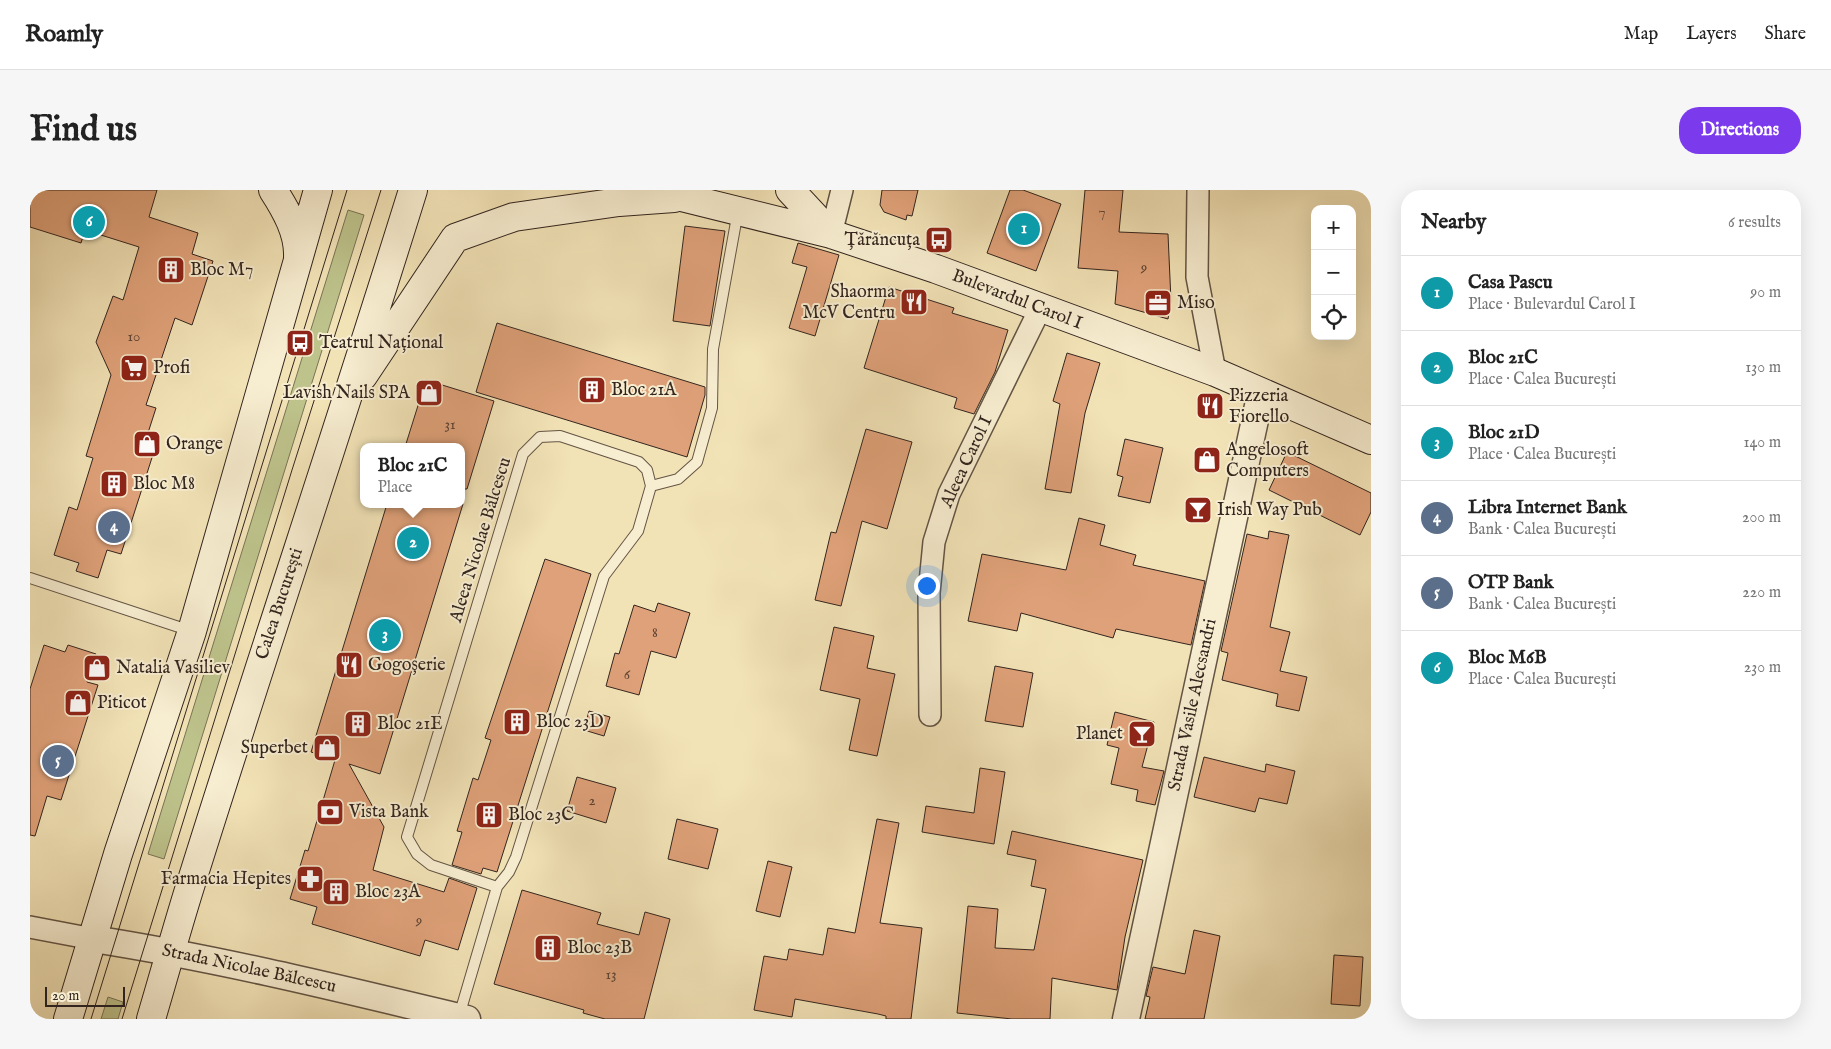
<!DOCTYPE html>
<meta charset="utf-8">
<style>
:root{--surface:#fff;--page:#f6f6f6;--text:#222;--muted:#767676;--line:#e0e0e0;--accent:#7c3aed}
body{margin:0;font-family:"IM FELL English",serif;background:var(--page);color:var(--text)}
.controls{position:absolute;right:15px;top:15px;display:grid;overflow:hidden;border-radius:10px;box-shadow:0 5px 20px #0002}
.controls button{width:45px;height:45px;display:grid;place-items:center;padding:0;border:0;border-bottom:1px solid var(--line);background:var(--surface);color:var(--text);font:25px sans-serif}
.scale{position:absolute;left:15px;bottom:12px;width:80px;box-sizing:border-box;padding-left:5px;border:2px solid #33251e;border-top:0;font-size:14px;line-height:18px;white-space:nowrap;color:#33251e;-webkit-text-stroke:4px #f7edd0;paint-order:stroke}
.you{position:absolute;left:896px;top:395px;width:18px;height:18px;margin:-12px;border:4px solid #fff;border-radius:50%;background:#1a73e8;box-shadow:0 0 0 8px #1a73e833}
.badge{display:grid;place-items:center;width:32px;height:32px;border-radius:50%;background:var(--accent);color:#fff;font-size:16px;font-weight:700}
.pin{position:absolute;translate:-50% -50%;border:2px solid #fff;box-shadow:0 1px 5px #0006}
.popup{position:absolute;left:330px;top:253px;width:105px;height:65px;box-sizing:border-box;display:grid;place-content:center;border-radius:10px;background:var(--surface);filter:drop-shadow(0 1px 4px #0005);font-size:16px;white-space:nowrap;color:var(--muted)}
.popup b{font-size:19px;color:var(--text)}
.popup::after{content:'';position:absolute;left:50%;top:100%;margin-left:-10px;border:10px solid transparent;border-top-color:var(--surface)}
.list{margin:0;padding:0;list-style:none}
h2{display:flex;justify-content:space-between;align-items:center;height:65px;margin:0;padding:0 20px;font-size:21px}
h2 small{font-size:16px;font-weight:400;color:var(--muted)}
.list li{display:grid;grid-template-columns:32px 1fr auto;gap:15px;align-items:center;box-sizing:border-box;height:75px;padding:0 20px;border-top:1px solid var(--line)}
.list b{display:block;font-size:19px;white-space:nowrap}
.list p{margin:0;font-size:16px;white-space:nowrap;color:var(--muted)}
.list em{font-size:16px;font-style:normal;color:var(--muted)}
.icon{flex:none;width:28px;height:28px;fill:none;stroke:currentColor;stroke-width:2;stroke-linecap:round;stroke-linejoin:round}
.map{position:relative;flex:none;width:1341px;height:829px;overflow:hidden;border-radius:20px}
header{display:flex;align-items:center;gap:30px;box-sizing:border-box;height:70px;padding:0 25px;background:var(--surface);border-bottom:1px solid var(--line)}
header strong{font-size:24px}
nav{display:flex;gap:28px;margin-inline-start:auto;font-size:18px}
.intro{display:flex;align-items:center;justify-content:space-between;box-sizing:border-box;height:120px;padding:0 30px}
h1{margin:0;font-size:35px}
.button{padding:12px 22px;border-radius:20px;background:var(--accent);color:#fff;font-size:18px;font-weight:700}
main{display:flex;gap:30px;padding:0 30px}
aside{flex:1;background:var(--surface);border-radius:20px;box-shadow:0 5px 20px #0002}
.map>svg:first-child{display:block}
.green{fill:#bec38c;stroke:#787455}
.building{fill:#dfa179;stroke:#33251e}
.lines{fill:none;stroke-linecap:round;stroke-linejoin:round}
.service-casing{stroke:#635444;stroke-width:12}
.minor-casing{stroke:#635444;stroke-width:24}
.tertiary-casing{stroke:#635444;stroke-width:29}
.secondary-casing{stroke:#33251e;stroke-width:30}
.service{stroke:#f7edd0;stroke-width:10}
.minor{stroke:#f7edd0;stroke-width:21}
.tertiary{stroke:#f7edd0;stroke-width:26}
.secondary{stroke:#f7edd0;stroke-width:28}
.tram{stroke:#33251e;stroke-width:1}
.labels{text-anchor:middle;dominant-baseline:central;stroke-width:4;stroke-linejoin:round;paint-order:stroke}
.number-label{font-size:15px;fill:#5e4435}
.poi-label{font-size:18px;fill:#33251e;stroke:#f7edd0;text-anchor:start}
.street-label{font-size:18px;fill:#33251e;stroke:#f7edd0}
</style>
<header>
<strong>Roamly</strong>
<nav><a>Map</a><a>Layers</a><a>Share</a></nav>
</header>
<div class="intro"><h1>Find us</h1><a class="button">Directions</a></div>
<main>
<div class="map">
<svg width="1341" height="829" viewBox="0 0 1341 829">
<rect width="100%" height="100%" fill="#f2e3b7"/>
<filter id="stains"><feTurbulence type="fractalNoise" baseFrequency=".004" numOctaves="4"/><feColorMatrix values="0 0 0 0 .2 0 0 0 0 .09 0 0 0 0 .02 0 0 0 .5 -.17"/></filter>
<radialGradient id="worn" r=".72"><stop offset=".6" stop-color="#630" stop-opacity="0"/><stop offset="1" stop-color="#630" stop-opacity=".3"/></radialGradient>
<!-- green -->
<path class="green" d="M 318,20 L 334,25 L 134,669 L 118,664 Z
M 78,807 L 93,812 L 88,829 L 71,829 Z"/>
<!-- building -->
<path class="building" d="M 0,0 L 127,0 L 119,27 L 168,43 L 162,64 L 183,71 L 162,135 L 145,128 L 116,215 L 126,218 L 117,246 L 128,249 L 91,364 L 77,360 L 68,388 L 46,381 L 49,373 L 24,365 L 39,317 L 47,320 L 63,268 L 56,266 L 81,185 L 66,152 L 83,106 L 93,110 L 109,57 L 55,40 L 51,53 L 0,37 Z
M 852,0 L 888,0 L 882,26 L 877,25 L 876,30 L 854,22 L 850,15 Z
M 980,0 L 993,0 L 1031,14 L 1006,81 L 957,63 Z
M 1055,0 L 1093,0 L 1089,42 L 1138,44 L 1141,111 L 1138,129 L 1085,114 L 1088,81 L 1048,78 Z
M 655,36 L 695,41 L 680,136 L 643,131 Z
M 768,53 L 809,65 L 785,146 L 759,138 L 777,77 L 762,73 Z
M 859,97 L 924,118 L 922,123 L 978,140 L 965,182 L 944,224 L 924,218 L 927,208 L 834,178 Z
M 467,133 L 675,197 L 675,205 L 657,267 L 446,202 Z
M 1037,163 L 1070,173 L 1055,223 L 1041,303 L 1015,299 L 1030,214 L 1023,211 Z
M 396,190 L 464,211 L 437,299 L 432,299 L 432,257 L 375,257 Z
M 836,239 L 882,252 L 857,339 L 832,331 L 811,416 L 785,410 L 801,342 L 806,343 Z
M 1095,249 L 1133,258 L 1120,313 L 1088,306 L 1093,287 L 1087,285 Z
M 1257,262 L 1341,303 L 1341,322 L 1330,345 L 1239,300 Z
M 357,314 L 433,314 L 350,584 L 319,574 L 354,637 L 343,680 L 414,702 L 419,688 L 447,698 L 428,760 L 395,750 L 390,766 L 282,734 L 287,717 L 260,709 L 275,660 L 278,661 L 305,570 L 281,562 Z
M 1049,328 L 1075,335 L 1070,355 L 1106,365 L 1103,375 L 1175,391 L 1161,455 L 1086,439 L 1083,448 L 991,423 L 987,441 L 938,431 L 952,364 L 1036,380 Z
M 1239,341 L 1259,345 L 1240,437 L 1260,442 L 1250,481 L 1277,487 L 1269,521 L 1246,516 L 1248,504 L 1192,490 L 1198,463 L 1191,461 L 1217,344 L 1238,349 Z
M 515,369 L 561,384 L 467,682 L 453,678 L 451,684 L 422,675 L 432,642 L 427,641 L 443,588 L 448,590 L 461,550 L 455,548 Z
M 628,413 L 660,423 L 646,468 L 621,461 L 609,505 L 576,496 L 585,463 L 589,464 L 604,415 L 625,422 Z
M 804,437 L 844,446 L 837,478 L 865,484 L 847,566 L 819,560 L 830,509 L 790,500 Z
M 14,455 L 35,462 L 38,455 L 66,464 L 57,492 L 68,495 L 31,610 L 17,606 L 5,646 L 0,645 L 0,499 Z
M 965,476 L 1003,483 L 993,537 L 955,531 Z
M 559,521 L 580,527 L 574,546 L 554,540 Z
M 1085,522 L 1124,532 L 1112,577 L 1134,581 L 1125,615 L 1106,611 L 1108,600 L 1081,594 L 1089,558 L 1077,555 Z
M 1174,567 L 1235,582 L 1236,574 L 1265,581 L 1257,614 L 1229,608 L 1225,622 L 1164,607 Z
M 950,578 L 975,582 L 964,654 L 892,642 L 896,616 L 944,623 Z
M 547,587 L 586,598 L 576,633 L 537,621 Z
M 647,629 L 688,639 L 678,679 L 638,669 Z
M 847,629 L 869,633 L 850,733 L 892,738 L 881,829 L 856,829 L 856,826 L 848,824 L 765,809 L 762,827 L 724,820 L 734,766 L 757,770 L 759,759 L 793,765 L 798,738 L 825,743 Z
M 982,641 L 1113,670 L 1095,747 L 1087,800 L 1022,788 L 1020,829 L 982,829 L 927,823 L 938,716 L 968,719 L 965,758 L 1004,760 L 1016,699 L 1001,696 L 1006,670 L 977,664 Z
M 738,671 L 762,677 L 750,727 L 726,721 Z
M 492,700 L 571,723 L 567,734 L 609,745 L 615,722 L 640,729 L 614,829 L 575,829 L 553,823 L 554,820 L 464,794 Z
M 1164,740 L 1190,746 L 1174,829 L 1115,829 L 1120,807 L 1116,806 L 1123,777 L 1155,784 Z
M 1304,765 L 1333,767 L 1330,816 L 1301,814 Z"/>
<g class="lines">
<defs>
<path id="service" d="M 621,296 L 648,289 L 667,272 L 682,218 L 683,159 L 708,21
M 0,388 L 161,441
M 429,826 L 467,697 L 479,682 L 486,667 L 574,386 L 608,341 L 621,296 L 617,280 L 609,272 L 530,246 L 510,247 L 493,264 L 377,647 L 387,664 L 401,675 L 467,697"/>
<path id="minor" d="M 1168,0 L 1167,87 L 1185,182
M 801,44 L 812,0
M 900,525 L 899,403 L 904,352 L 919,304 L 1010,119
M 0,737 L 63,749"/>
<path id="tertiary" d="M 63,749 C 191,769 312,799 437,829
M 1096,829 L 1231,202"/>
<path id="secondary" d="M 243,0 C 256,20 269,43 268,67
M 623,0 L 801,44 L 906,79 L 1185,182 L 1341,250
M 760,0 L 801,44
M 333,186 L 425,48 L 484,27 L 589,12 L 644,8
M 38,829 L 88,664 L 162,441 L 288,0
M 121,829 C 135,782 148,734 163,687 C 235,457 312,229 383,0"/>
</defs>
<!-- service casing -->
<use href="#service" class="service-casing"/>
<!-- minor casing -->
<use href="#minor" class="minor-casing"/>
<!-- tertiary casing -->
<use href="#tertiary" class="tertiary-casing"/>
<!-- secondary casing -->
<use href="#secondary" class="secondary-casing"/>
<!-- service -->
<use href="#service" class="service"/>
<!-- minor -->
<use href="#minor" class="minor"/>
<!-- tertiary -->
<use href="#tertiary" class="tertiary"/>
<!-- secondary -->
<use href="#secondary" class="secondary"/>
<!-- tram -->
<path class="tram" d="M 61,829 L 317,0
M 92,829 L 262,280 L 351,0"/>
</g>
<!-- icons -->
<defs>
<symbol id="bus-square" viewBox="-11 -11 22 22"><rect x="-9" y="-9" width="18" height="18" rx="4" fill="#8f2418" stroke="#f7edd0"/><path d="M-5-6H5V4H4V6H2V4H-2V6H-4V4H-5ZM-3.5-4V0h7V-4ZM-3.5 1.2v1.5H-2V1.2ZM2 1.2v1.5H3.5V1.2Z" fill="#fff"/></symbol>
<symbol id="building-square" viewBox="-11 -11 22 22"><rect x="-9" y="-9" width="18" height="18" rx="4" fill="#8f2418" stroke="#f7edd0"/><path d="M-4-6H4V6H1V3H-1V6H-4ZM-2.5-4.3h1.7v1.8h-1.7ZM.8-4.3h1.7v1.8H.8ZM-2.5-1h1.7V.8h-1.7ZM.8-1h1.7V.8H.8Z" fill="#fff"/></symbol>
<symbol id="restaurant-square" viewBox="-11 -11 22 22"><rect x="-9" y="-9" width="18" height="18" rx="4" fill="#8f2418" stroke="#f7edd0"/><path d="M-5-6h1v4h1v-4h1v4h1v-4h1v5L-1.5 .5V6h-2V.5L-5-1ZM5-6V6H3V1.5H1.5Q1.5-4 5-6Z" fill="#fff"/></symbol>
<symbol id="office-square" viewBox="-11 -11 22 22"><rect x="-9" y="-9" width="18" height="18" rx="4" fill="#8f2418" stroke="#f7edd0"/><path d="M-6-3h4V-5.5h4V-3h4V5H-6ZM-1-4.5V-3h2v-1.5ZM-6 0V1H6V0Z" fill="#fff"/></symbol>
<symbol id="supermarket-square" viewBox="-11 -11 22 22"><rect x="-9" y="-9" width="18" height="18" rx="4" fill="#8f2418" stroke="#f7edd0"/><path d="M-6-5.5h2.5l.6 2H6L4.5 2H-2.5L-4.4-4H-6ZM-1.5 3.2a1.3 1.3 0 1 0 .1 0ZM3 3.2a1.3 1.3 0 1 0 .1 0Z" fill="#fff"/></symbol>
<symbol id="shop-square" viewBox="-11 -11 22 22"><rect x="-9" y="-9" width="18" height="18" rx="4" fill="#8f2418" stroke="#f7edd0"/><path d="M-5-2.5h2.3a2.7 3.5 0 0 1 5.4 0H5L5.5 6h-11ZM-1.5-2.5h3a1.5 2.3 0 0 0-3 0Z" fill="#fff"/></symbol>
<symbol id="bar-square" viewBox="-11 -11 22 22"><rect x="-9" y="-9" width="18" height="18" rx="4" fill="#8f2418" stroke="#f7edd0"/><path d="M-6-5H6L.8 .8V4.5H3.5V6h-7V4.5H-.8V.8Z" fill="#fff"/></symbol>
<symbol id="bank-square" viewBox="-11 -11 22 22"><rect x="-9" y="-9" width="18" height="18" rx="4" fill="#8f2418" stroke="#f7edd0"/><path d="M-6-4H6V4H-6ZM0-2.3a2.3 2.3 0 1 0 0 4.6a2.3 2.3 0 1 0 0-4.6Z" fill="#fff"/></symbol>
<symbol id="pharmacy-square" viewBox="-11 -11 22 22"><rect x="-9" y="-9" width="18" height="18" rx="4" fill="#8f2418" stroke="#f7edd0"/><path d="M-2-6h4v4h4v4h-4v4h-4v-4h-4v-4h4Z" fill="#fff"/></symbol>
</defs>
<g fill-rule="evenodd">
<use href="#bus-square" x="893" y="34" width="32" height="32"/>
<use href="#building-square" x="125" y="64" width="32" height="32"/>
<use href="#restaurant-square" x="868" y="96" width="32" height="32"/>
<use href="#office-square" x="1112" y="97" width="32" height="32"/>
<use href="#bus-square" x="254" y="137" width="32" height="32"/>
<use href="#supermarket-square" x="88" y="162" width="32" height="32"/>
<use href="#building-square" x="546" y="184" width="32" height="32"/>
<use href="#shop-square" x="383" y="187" width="32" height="32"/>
<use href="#restaurant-square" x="1164" y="200" width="32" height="32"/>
<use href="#shop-square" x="101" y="238" width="32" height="32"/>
<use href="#shop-square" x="1161" y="254" width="32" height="32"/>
<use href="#building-square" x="68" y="278" width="32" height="32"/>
<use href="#bar-square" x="1152" y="304" width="32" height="32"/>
<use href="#restaurant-square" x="303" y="459" width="32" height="32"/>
<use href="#shop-square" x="51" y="462" width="32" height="32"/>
<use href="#shop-square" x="32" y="497" width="32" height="32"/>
<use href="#building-square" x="471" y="516" width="32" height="32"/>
<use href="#building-square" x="312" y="518" width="32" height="32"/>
<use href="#bar-square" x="1096" y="528" width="32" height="32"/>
<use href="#shop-square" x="281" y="542" width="32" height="32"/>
<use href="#bank-square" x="284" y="606" width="32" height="32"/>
<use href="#building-square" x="443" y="609" width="32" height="32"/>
<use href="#pharmacy-square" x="264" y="673" width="32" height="32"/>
<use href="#building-square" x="290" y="686" width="32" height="32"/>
<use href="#building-square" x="502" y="742" width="32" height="32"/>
</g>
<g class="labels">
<!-- number labels -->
<g class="number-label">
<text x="1072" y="21">7</text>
<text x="1114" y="77">9</text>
<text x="104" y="146">10</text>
<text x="420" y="234">31</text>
<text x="625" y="442">8</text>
<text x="597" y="484">6</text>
<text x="562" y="610">2</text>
<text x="389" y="730">9</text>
<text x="581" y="784">13</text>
</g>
<!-- poi labels -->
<g class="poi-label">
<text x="890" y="50" text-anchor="end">Țărăncuța</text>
<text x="160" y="80">Bloc M7</text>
<text x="865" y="102" text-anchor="end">Shaorma<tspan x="865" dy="21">McV Centru</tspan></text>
<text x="1147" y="113">Miso</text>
<text x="289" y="153">Teatrul Național</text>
<text x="123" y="178">Profi</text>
<text x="581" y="200">Bloc 21A</text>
<text x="380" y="203" text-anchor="end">Lavish Nails SPA</text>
<text x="1199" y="206">Pizzeria<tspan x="1199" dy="21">Fiorello</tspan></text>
<text x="136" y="254">Orange</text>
<text x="1196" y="260">Angelosoft<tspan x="1196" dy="21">Computers</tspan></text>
<text x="103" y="294">Bloc M8</text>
<text x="1187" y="320">Irish Way Pub</text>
<text x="338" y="475">Gogoșerie</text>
<text x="86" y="478">Natalia Vasiliev</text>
<text x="67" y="513">Piticot</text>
<text x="506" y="532">Bloc 23D</text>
<text x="347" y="534">Bloc 21E</text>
<text x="1093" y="544" text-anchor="end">Planet</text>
<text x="278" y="558" text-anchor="end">Superbet</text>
<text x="319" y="622">Vista Bank</text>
<text x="478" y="625">Bloc 23C</text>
<text x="261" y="689" text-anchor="end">Farmacia Hepites</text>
<text x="325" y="702">Bloc 23A</text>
<text x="537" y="758">Bloc 23B</text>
</g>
<!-- street labels -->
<g class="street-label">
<text transform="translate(987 110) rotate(21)">Bulevardul Carol I</text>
<text transform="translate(937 272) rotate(-65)">Aleea Carol I</text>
<text transform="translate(451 350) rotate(-73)">Aleea Nicolae Bălcescu</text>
<text transform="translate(250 414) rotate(-72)">Calea București</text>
<text transform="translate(1163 515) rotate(-78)">Strada Vasile Alecsandri</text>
<text transform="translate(219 779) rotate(12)">Strada Nicolae Bălcescu</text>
</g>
</g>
<rect width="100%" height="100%" filter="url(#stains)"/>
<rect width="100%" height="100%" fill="url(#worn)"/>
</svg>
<div class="controls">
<button>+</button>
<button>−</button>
<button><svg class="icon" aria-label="locate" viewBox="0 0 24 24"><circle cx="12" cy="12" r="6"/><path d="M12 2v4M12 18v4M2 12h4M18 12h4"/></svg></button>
</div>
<div class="scale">20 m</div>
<div class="you"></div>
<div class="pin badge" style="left:994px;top:39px;background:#0f9aa8">1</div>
<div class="pin badge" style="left:383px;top:353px;background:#0f9aa8">2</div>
<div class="popup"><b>Bloc 21C</b>Place</div>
<div class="pin badge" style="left:355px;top:445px;background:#0f9aa8">3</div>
<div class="pin badge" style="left:84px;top:337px;background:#5c6f8a">4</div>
<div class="pin badge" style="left:28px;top:571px;background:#5c6f8a">5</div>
<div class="pin badge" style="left:59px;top:32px;background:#0f9aa8">6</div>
</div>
<aside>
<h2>Nearby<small>6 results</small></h2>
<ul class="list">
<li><span class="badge" style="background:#0f9aa8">1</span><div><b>Casa Pascu</b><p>Place · Bulevardul Carol I</p></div><em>90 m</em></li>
<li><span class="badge" style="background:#0f9aa8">2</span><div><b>Bloc 21C</b><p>Place · Calea București</p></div><em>130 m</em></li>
<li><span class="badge" style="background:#0f9aa8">3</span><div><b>Bloc 21D</b><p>Place · Calea București</p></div><em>140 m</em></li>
<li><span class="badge" style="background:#5c6f8a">4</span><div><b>Libra Internet Bank</b><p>Bank · Calea București</p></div><em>200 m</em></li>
<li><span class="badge" style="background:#5c6f8a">5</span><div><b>OTP Bank</b><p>Bank · Calea București</p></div><em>220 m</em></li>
<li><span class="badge" style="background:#0f9aa8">6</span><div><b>Bloc M6B</b><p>Place · Calea București</p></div><em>230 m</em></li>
</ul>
</aside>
</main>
